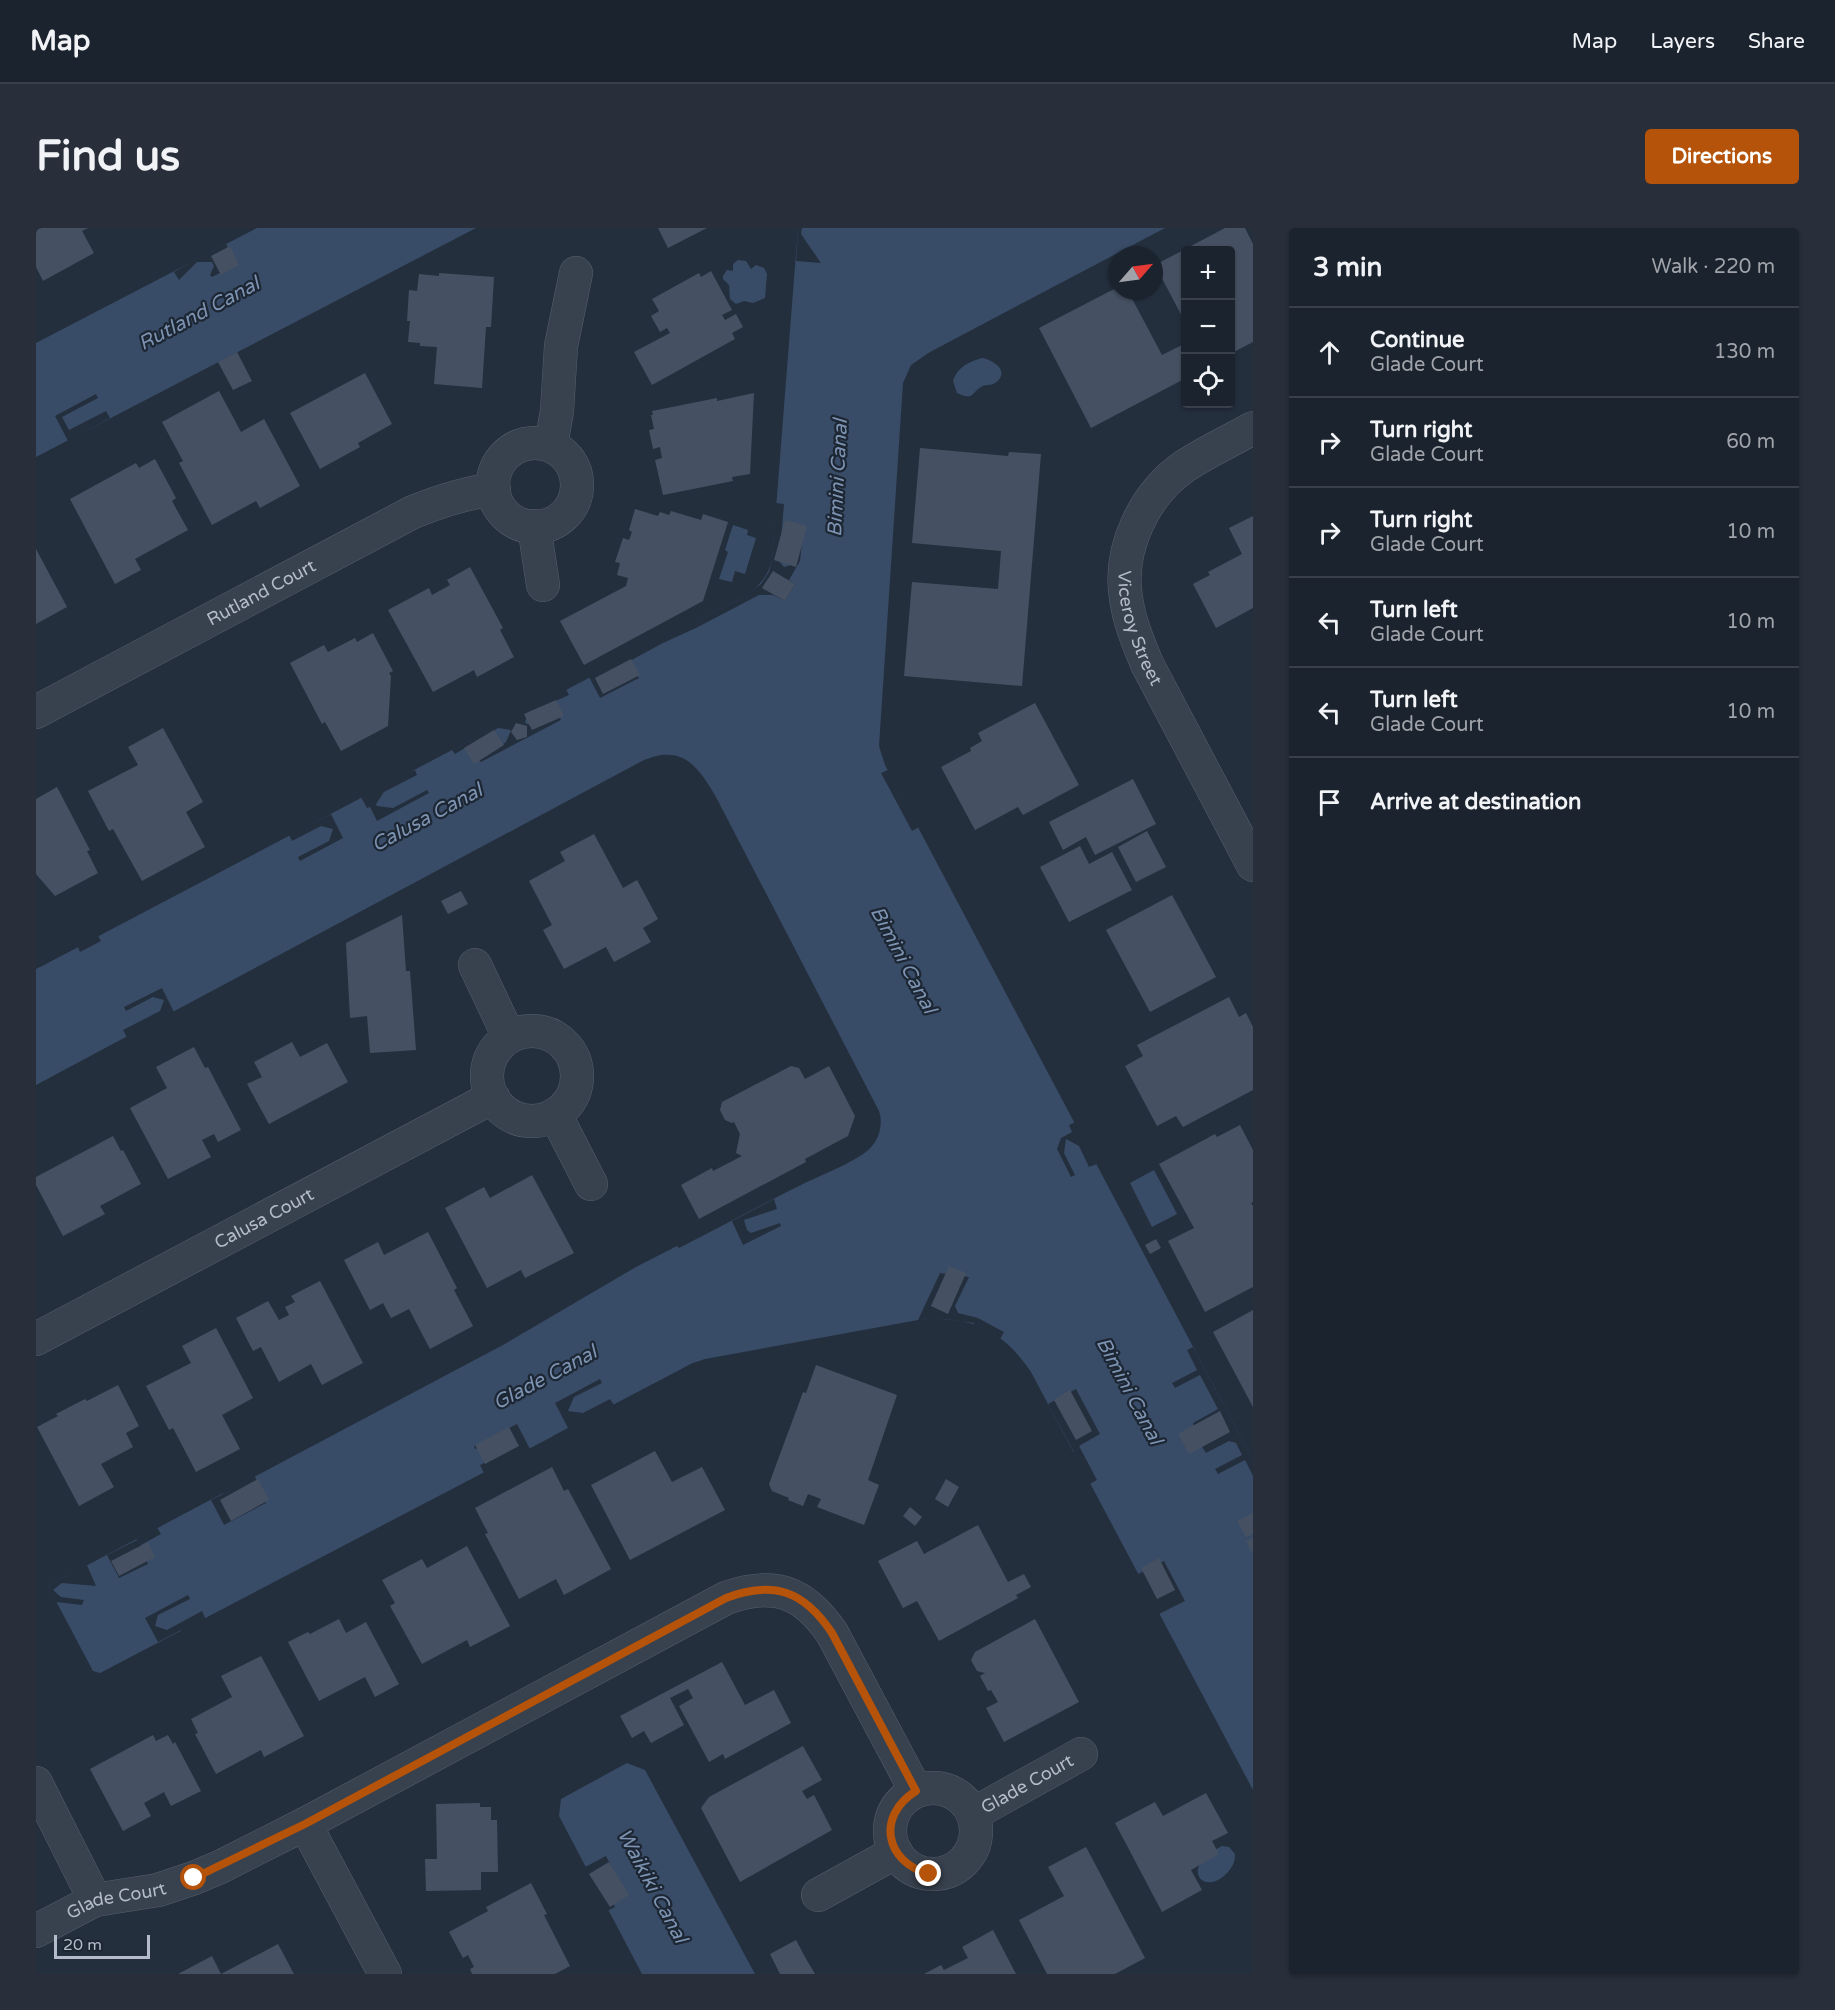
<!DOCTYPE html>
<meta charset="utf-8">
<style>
:root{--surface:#1b232e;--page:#282f3a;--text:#f1f3f6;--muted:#a0a4aa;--line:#39404a;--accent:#b45309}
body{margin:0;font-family:"Varela Round",sans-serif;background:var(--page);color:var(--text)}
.controls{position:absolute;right:18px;top:18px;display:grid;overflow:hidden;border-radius:6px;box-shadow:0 2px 4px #0004}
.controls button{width:54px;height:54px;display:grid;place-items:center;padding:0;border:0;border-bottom:2px solid var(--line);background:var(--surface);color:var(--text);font:30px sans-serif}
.compass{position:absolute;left:1073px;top:18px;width:54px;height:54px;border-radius:50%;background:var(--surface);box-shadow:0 2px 4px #0004;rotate:62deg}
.scale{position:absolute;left:18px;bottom:15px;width:96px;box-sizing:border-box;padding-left:6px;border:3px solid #b4bcc9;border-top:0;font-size:16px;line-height:21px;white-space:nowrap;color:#b4bcc9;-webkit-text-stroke:4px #1d2633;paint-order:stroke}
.stop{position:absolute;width:18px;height:18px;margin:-14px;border:4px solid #b45309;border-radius:50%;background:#fff}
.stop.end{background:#b45309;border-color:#fff;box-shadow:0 2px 6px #0008}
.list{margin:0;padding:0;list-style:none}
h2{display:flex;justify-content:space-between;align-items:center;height:78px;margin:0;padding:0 24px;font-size:26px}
h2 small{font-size:20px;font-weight:400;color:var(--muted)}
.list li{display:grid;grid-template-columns:39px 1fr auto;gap:18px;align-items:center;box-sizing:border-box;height:90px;padding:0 24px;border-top:2px solid var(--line)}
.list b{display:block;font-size:22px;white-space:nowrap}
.list p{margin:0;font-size:20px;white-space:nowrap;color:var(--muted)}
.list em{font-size:20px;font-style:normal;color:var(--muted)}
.icon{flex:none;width:33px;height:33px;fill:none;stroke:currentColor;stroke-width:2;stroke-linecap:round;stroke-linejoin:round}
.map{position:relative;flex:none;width:1217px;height:1746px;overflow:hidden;border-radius:6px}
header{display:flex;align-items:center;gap:36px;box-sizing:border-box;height:84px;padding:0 30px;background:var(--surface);border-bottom:2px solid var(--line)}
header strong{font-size:28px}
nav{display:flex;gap:33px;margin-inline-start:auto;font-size:21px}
.intro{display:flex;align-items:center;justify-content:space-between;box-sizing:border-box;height:144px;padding:0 36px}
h1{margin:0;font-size:42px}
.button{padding:15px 27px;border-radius:6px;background:var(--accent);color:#fff;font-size:21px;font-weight:700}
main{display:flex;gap:36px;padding:0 36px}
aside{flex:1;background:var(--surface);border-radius:6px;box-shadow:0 2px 4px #0004}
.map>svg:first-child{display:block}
.water{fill:#394c67}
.pier{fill:#242f3e}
.building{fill:#455162}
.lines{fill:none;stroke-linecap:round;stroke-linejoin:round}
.minor-casing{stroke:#565f6c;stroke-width:34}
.minor{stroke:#38414e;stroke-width:33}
.route{stroke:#b45309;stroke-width:8}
.labels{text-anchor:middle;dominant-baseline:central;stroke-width:4.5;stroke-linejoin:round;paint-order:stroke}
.street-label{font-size:18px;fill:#b4bcc9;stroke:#1d2633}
.water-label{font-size:20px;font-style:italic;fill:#7c92b1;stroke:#1d2633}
</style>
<header>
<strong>Map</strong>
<nav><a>Map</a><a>Layers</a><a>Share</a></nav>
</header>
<div class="intro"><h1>Find us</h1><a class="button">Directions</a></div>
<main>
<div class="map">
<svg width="1217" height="1746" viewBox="0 0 1217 1746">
<rect width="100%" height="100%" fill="#242f3e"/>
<!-- water -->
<path class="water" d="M 221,0 L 440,0 L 0,229 L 0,115 Z
M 762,0 L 1129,0 L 894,124 L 875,137 L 867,155 L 843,518 L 849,537 L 1217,1232 L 1217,1562 L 995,1144 C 966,1101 934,1087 882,1092 L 669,1131 L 657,1135 L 64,1445 L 57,1443 L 12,1358 L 467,1117 L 600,1039 L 641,1018 L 643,1020 C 686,998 728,975 771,954 C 788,946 826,931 836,918 C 844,909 847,894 843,883 L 680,569 C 661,536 645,516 606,533 L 0,857 L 0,741 L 703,371 C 720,361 731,352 736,332 Z
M 702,32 L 710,33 L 715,41 L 720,37 L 728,40 L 731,46 L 729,70 L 717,75 L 708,73 L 700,76 L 694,71 L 693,57 L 687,51 L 687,48 L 691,42 L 697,43 L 697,36 Z
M 946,130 C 958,132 975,144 959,155 C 955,158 949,156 945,159 C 935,165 938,173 921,165 L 917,153 C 921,139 933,134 946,130 Z
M 697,297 L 712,302 L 711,307 L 720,310 L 709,346 L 699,343 L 696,354 L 683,351 L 692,324 L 689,322 Z
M 1118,942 L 1141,986 L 1116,999 L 1094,955 Z
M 591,1535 L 609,1542 L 719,1746 L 606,1746 L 523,1588 L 525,1571 Z
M 1186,1618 L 1193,1619 L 1199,1626 C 1199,1634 1197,1638 1192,1644 C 1168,1671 1141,1639 1186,1618 Z"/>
<!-- pier -->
<path class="pier" d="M 762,0 L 766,0 L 765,6 L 785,35 L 760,33 Z
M 190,16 L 201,36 L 176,49 L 174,47 L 178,38 L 176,34 L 161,34 L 143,52 L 138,44 L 157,33 L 156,31 L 174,21 L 175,24 Z
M 60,166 L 62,170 L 26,189 L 33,202 L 70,183 L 74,190 L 32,213 L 19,188 Z
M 740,275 L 748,276 L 745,312 L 740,330 L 748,339 L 758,336 L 767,306 L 764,333 L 753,352 L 759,356 L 749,373 L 737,367 L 723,367 L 660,400 L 627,415 L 566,448 L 601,447 L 603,450 L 564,470 L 553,449 L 703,371 L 725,356 L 733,344 L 736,332 Z
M 530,461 L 533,467 L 491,486 L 489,495 L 498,499 L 523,488 L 525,492 L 445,534 L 443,532 L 470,514 L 475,502 L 462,500 L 419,526 L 416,522 Z
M 372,542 L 374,544 L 379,542 L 381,547 L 348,564 L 340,576 L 341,578 L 357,580 L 391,562 L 393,565 L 341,593 L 334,579 L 331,580 L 325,569 L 353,555 L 352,552 Z
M 852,542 L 872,580 L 875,579 L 885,598 L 876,603 L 845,545 Z
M 295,586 L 307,610 L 264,633 L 262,629 L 293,613 L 297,601 L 285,598 L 256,613 L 252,605 L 271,595 L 273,597 Z
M 61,706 L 65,713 L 44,724 L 42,719 L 4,739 L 2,736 Z
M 126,760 L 138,784 L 111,798 L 112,800 L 92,811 L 87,802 L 124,783 L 128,772 L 117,769 L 90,783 L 88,779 Z
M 1042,893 L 1052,912 L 1050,914 L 1061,936 L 1053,939 L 1043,918 L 1030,911 L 1028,925 L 1039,947 L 1035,949 L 1021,921 L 1025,910 L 1036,904 L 1033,897 Z
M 738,971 L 741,981 L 708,992 L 711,1002 L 715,1005 L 744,995 L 745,998 L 707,1017 L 696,993 Z
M 904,1045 L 933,1049 L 919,1078 L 922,1085 L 942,1090 L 968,1104 L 963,1113 L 937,1098 L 938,1095 L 910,1091 L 882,1092 Z
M 1157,1119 L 1217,1232 L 1217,1248 L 1209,1232 L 1182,1246 L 1179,1241 L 1206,1227 L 1200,1215 L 1193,1213 L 1170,1225 L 1165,1217 L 1157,1195 L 1182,1181 L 1164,1147 L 1139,1160 L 1136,1155 L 1161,1142 L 1151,1122 Z
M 657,1135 L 659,1137 L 518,1211 L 517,1208 L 532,1200 L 519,1175 L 564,1151 L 566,1155 L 538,1169 L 532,1183 L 547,1185 L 574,1171 L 578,1177 Z
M 1040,1161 L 1064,1206 L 1043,1218 L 1061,1252 L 1052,1257 L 1035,1226 L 1038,1224 L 1012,1176 Z
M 481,1196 L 494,1221 L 474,1231 L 475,1234 L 449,1247 L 444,1237 L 479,1219 L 472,1204 L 439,1221 L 438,1218 Z
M 218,1246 L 230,1275 L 188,1297 L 175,1272 L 187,1266 L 186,1263 Z
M 120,1298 L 125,1306 L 105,1317 L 112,1336 L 83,1350 L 71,1327 L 101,1312 L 100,1309 Z
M 1128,1333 L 1149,1373 L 1123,1386 L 1102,1346 Z
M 50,1335 L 60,1358 L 26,1355 L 17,1362 L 25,1369 L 48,1372 L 46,1377 L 20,1374 L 12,1358 L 38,1344 L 37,1341 Z
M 152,1367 L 154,1371 L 122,1387 L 119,1398 L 131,1402 L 166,1383 L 170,1392 L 147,1405 L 145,1402 L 122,1414 L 109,1390 Z
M 570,1628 L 587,1661 L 573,1668 L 579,1679 L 569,1684 L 559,1664 L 561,1662 L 549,1639 Z"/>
<!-- building -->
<path class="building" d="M 0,0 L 52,0 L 46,3 L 58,25 L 7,53 L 0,39 Z
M 622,0 L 671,0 L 632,20 Z
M 1189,0 L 1209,0 L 1217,16 L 1217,114 L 1194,126 L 1194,22 L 1150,22 L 1150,96 L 1119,37 Z
M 194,18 L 203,37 L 185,47 L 175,28 Z
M 675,43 L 696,82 L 686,87 L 689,92 L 700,86 L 707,99 L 696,105 L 699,111 L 616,157 L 598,124 L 634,105 L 631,100 L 624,104 L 615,88 L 623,83 L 616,71 L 663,45 L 665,49 Z
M 403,45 L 458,49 L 455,99 L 450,99 L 446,160 L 398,156 L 401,119 L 384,118 L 384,115 L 372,114 L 374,93 L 371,93 L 373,62 L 381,63 L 383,46 L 403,48 Z
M 1082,59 L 1082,63 L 1092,63 L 1126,127 L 1150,115 L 1150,150 L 1055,200 L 1003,100 Z
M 201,124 L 216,153 L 197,162 L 182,134 Z
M 329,145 L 356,196 L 322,215 L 324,219 L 284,241 L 254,185 Z
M 183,163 L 205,204 L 228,191 L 264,258 L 224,280 L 220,273 L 176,297 L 143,235 L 147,233 L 126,194 Z
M 718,165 L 714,246 L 696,249 L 697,253 L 627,267 L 619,232 L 626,230 L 624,219 L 617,221 L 613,202 L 618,201 L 615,187 L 617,187 L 616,183 L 681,170 L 681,173 Z
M 884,220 L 972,228 L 973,224 L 1005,226 L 986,458 L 868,448 L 876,354 L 962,361 L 965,323 L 876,315 Z
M 119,231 L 140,270 L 136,273 L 152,302 L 99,331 L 105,342 L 79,356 L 34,271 L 100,235 L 103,240 Z
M 599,281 L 622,288 L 624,284 L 633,287 L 635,283 L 665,292 L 667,286 L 692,294 L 667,373 L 548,437 L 524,393 L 590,358 L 592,350 L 581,347 L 584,335 L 579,334 L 587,310 L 593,312 L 596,304 L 593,302 Z
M 1217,288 L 1217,380 L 1180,400 L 1157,356 L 1174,347 L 1172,344 L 1206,326 L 1193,300 Z
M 749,292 L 771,298 L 760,339 L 738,332 Z
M 0,321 L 31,379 L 0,396 Z
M 434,339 L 467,400 L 464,402 L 478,429 L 441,449 L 438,442 L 397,464 L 352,382 L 393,360 L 396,367 L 414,357 L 411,352 Z
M 737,343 L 759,356 L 749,373 L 726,360 Z
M 337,405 L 357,443 L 353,445 L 355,448 L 352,498 L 305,523 L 289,494 L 286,496 L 254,435 L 288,417 L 292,424 L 319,410 L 321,414 Z
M 595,431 L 604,447 L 567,466 L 559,450 Z
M 520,472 L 528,488 L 496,502 L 488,486 Z
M 999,475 L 1043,557 L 987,587 L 982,579 L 939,602 L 905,539 L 935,523 L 934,520 L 946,513 L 942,505 Z
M 480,495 L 491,498 L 491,509 L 481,512 L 475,504 Z
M 127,500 L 167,574 L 150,584 L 169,619 L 106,653 L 77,601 L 73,603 L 52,563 L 102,537 L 92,519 Z
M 458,502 L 468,517 L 438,536 L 428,520 Z
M 1097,551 L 1120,596 L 1059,627 L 1050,609 L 1027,622 L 1013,594 Z
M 21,559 L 54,622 L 51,623 L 62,645 L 19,668 L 0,646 L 0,571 Z
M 1111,603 L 1130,639 L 1100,654 L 1082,619 Z
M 558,606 L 587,660 L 601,652 L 622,691 L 607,700 L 615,714 L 578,734 L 570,719 L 528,741 L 507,702 L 516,697 L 493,653 L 529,633 L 524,624 Z
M 1044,618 L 1053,636 L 1076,624 L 1096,662 L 1033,694 L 1004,639 Z
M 425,663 L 432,676 L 412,686 L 405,673 Z
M 1136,667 L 1180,749 L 1114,784 L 1070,702 Z
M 366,687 L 370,743 L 374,743 L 380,822 L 334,825 L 331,788 L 314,790 L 310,715 Z
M 1193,769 L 1203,789 L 1210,785 L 1217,799 L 1217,862 L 1147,899 L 1140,888 L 1121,898 L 1089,838 L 1107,828 L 1101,817 Z
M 256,814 L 264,829 L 291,815 L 312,854 L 233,896 L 211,856 L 226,849 L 218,834 Z
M 158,819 L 169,840 L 172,839 L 205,902 L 182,914 L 178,906 L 166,912 L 175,929 L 132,951 L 94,880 L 131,860 L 120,839 Z
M 755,838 L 763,840 L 769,851 L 793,838 L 819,888 L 812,908 L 769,931 L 770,934 L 663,991 L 645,957 L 676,940 L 677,943 L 706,928 L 700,925 L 704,906 L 698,894 L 696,895 L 689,892 L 684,882 L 686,874 Z
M 1204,897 L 1217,922 L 1217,974 L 1215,975 L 1217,978 L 1217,1059 L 1169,1084 L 1132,1013 L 1158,1000 L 1123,936 L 1179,906 L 1181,909 Z
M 77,908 L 85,923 L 87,922 L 105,956 L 64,978 L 69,986 L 27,1008 L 0,957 L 0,949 Z
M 496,947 L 538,1025 L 489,1050 L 485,1042 L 451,1060 L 409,980 L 448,959 L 454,970 Z
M 392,1004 L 421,1060 L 418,1062 L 437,1098 L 394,1121 L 373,1081 L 355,1090 L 347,1075 L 334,1082 L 308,1032 L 342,1014 L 348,1027 Z
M 1120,1011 L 1125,1020 L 1114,1026 L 1109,1017 Z
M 913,1038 L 930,1045 L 912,1086 L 895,1078 Z
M 284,1053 L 327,1135 L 286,1157 L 275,1136 L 243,1154 L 225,1119 L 217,1123 L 200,1090 L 232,1073 L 243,1092 L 253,1087 L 249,1079 L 259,1074 L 255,1068 Z
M 1217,1082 L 1217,1179 L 1177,1104 Z
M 180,1100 L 217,1170 L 186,1187 L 204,1221 L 160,1244 L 137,1200 L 133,1202 L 110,1158 L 155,1135 L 146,1118 Z
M 780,1137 L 861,1167 L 832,1252 L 843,1257 L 828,1297 L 781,1279 L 785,1271 L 772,1266 L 767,1278 L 752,1272 L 753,1270 L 736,1263 L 733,1256 L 767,1164 L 770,1165 Z
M 82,1157 L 103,1198 L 90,1205 L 97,1219 L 65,1236 L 78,1259 L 43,1278 L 1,1199 L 22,1188 L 20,1186 L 49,1171 L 51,1173 Z
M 1034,1162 L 1056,1203 L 1040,1212 L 1018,1172 Z
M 1184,1183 L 1194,1204 L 1153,1226 L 1142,1206 Z
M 473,1199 L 483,1218 L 449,1236 L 439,1217 Z
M 619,1223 L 636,1254 L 666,1239 L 689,1282 L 594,1332 L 555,1257 Z
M 516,1239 L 528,1263 L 532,1261 L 575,1341 L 528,1367 L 520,1351 L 483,1371 L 449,1306 L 452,1305 L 439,1280 Z
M 222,1251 L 233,1272 L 195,1293 L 184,1272 Z
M 910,1251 L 923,1259 L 912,1279 L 899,1271 Z
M 874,1279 L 886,1289 L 879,1298 L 867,1288 Z
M 1217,1285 L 1217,1306 L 1210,1309 L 1201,1293 Z
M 942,1297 L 972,1354 L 988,1346 L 995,1359 L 980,1367 L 982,1370 L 903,1413 L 881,1373 L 867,1380 L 842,1333 L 881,1313 L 888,1326 Z
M 1217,1310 L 1217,1327 L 1210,1313 Z
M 112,1314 L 119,1329 L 83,1348 L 75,1333 Z
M 431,1318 L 474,1398 L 434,1419 L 431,1412 L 386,1436 L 354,1378 L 359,1375 L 346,1352 L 386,1331 L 391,1340 Z
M 1123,1330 L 1139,1362 L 1121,1371 L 1105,1340 Z
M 303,1391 L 310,1405 L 330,1394 L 363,1456 L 339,1469 L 329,1449 L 283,1473 L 252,1414 L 272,1404 L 274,1406 Z
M 999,1391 L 1043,1474 L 968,1514 L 950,1480 L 962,1474 L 955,1462 L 952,1463 L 944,1448 L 949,1445 L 941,1443 L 935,1432 L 939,1424 Z
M 225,1428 L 268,1508 L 228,1529 L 225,1522 L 180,1546 L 159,1506 L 162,1505 L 155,1491 L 196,1469 L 185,1448 Z
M 686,1434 L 709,1477 L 738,1462 L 755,1495 L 689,1531 L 687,1526 L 673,1534 L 643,1478 L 657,1470 L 652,1461 L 634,1470 L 648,1497 L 615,1515 L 608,1503 L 596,1510 L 584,1488 Z
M 117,1507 L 120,1513 L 132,1507 L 137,1516 L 139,1514 L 165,1563 L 135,1578 L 128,1564 L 108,1575 L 115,1588 L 87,1603 L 54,1541 Z
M 767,1518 L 786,1552 L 766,1563 L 771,1571 L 778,1567 L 796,1602 L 704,1654 L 665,1580 L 673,1569 Z
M 1170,1565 L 1192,1605 L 1176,1613 L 1183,1626 L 1155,1642 L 1166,1662 L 1126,1684 L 1079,1595 L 1119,1574 L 1127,1588 Z
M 444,1575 L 444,1579 L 455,1579 L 455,1592 L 461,1592 L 462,1644 L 445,1644 L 445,1662 L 390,1663 L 389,1631 L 401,1631 L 400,1576 Z
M 1050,1619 L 1109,1730 L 1079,1746 L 1011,1746 L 983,1692 L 1028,1668 L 1012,1639 Z
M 573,1634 L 593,1667 L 574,1679 L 553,1646 Z
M 495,1655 L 511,1686 L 508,1687 L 534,1738 L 519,1746 L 436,1746 L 434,1741 L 438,1739 L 432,1727 L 427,1730 L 413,1704 L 452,1683 L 450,1679 Z
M 957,1702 L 980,1746 L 888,1746 L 905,1737 L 908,1742 L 932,1730 L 926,1719 Z
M 760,1712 L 769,1729 L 779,1746 L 744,1746 L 734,1726 Z
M 242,1716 L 258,1746 L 142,1746 L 176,1728 L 185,1746 Z"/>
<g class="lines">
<defs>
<g id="minor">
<path id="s1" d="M 1217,200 C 1194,213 1170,224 1149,238 C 1108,266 1082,321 1090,370 C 1093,393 1102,414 1111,436 L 1217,637"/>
<circle cx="499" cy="257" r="42"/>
<path d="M 515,217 L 521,183 L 525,118 L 540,45"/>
<path d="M 498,298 L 507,357"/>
<path id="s2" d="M 0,484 L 377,284 C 404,273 429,265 458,261"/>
<path d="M 439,737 L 473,809"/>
<circle cx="496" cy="848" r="45"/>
<path d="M 519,886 L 555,956"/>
<path id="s3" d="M 0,1111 L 457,869"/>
<path d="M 0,1555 L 59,1672"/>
<circle cx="897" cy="1603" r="43"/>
<path id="s4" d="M 937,1586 L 1045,1526"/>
<path d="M 269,1596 L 349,1746"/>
<path d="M 782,1667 L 860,1624"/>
<path id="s5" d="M 0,1703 L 59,1672 L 122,1662 L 158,1650 L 184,1639 L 269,1596 L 690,1370 C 738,1353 767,1363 796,1405 L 880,1563"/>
</g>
</defs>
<!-- minor casing -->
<use href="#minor" class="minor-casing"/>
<!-- minor -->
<use href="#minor" class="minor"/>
</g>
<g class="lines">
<!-- route -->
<path class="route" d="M 158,1650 L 269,1596 L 690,1370 C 738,1352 768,1363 796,1405 L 880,1563 C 840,1588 849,1634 893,1646"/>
</g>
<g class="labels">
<!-- street labels -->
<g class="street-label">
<text stroke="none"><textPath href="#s2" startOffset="255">Rutland Court</textPath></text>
<text stroke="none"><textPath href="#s1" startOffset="262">Viceroy Street</textPath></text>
<text stroke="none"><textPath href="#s3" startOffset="258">Calusa Court</textPath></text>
<text stroke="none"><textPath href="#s4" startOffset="62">Glade Court</textPath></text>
<text stroke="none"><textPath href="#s5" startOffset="87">Glade Court</textPath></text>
</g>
<!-- water labels -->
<g class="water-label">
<text transform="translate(163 86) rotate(-28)">Rutland Canal</text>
<text transform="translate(802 250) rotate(-87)">Bimini Canal</text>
<text transform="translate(391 590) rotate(-28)">Calusa Canal</text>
<text transform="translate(867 732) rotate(62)">Bimini Canal</text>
<text transform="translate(509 1150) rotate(-28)">Glade Canal</text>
<text transform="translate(1093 1163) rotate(62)">Bimini Canal</text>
<text transform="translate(616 1658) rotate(62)">Waikiki Canal</text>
</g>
</g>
</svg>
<div class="controls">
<button>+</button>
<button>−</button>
<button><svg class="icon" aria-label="locate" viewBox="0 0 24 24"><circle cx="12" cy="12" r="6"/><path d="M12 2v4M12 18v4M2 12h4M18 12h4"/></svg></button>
</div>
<svg class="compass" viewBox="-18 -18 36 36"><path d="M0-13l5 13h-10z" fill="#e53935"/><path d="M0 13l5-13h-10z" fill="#a0a4aa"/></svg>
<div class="scale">20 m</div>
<div class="stop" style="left:158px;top:1650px"></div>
<div class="stop end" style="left:893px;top:1646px"></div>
</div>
<aside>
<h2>3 min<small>Walk · 220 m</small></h2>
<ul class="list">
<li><svg class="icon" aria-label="ahead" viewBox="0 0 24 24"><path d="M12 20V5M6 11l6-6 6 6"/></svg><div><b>Continue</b><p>Glade Court</p></div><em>130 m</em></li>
<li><svg class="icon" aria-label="right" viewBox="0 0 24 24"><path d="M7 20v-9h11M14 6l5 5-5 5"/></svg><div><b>Turn right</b><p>Glade Court</p></div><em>60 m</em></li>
<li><svg class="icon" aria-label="right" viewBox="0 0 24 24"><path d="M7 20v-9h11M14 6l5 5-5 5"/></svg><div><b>Turn right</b><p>Glade Court</p></div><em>10 m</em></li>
<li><svg class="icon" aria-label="left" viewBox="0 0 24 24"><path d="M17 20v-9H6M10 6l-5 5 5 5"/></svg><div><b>Turn left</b><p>Glade Court</p></div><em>10 m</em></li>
<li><svg class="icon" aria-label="left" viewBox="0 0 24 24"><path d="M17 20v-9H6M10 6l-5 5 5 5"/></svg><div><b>Turn left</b><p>Glade Court</p></div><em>10 m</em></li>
<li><svg class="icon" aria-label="arrive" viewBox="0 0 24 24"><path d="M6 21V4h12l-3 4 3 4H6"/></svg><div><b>Arrive at destination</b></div></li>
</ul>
</aside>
</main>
